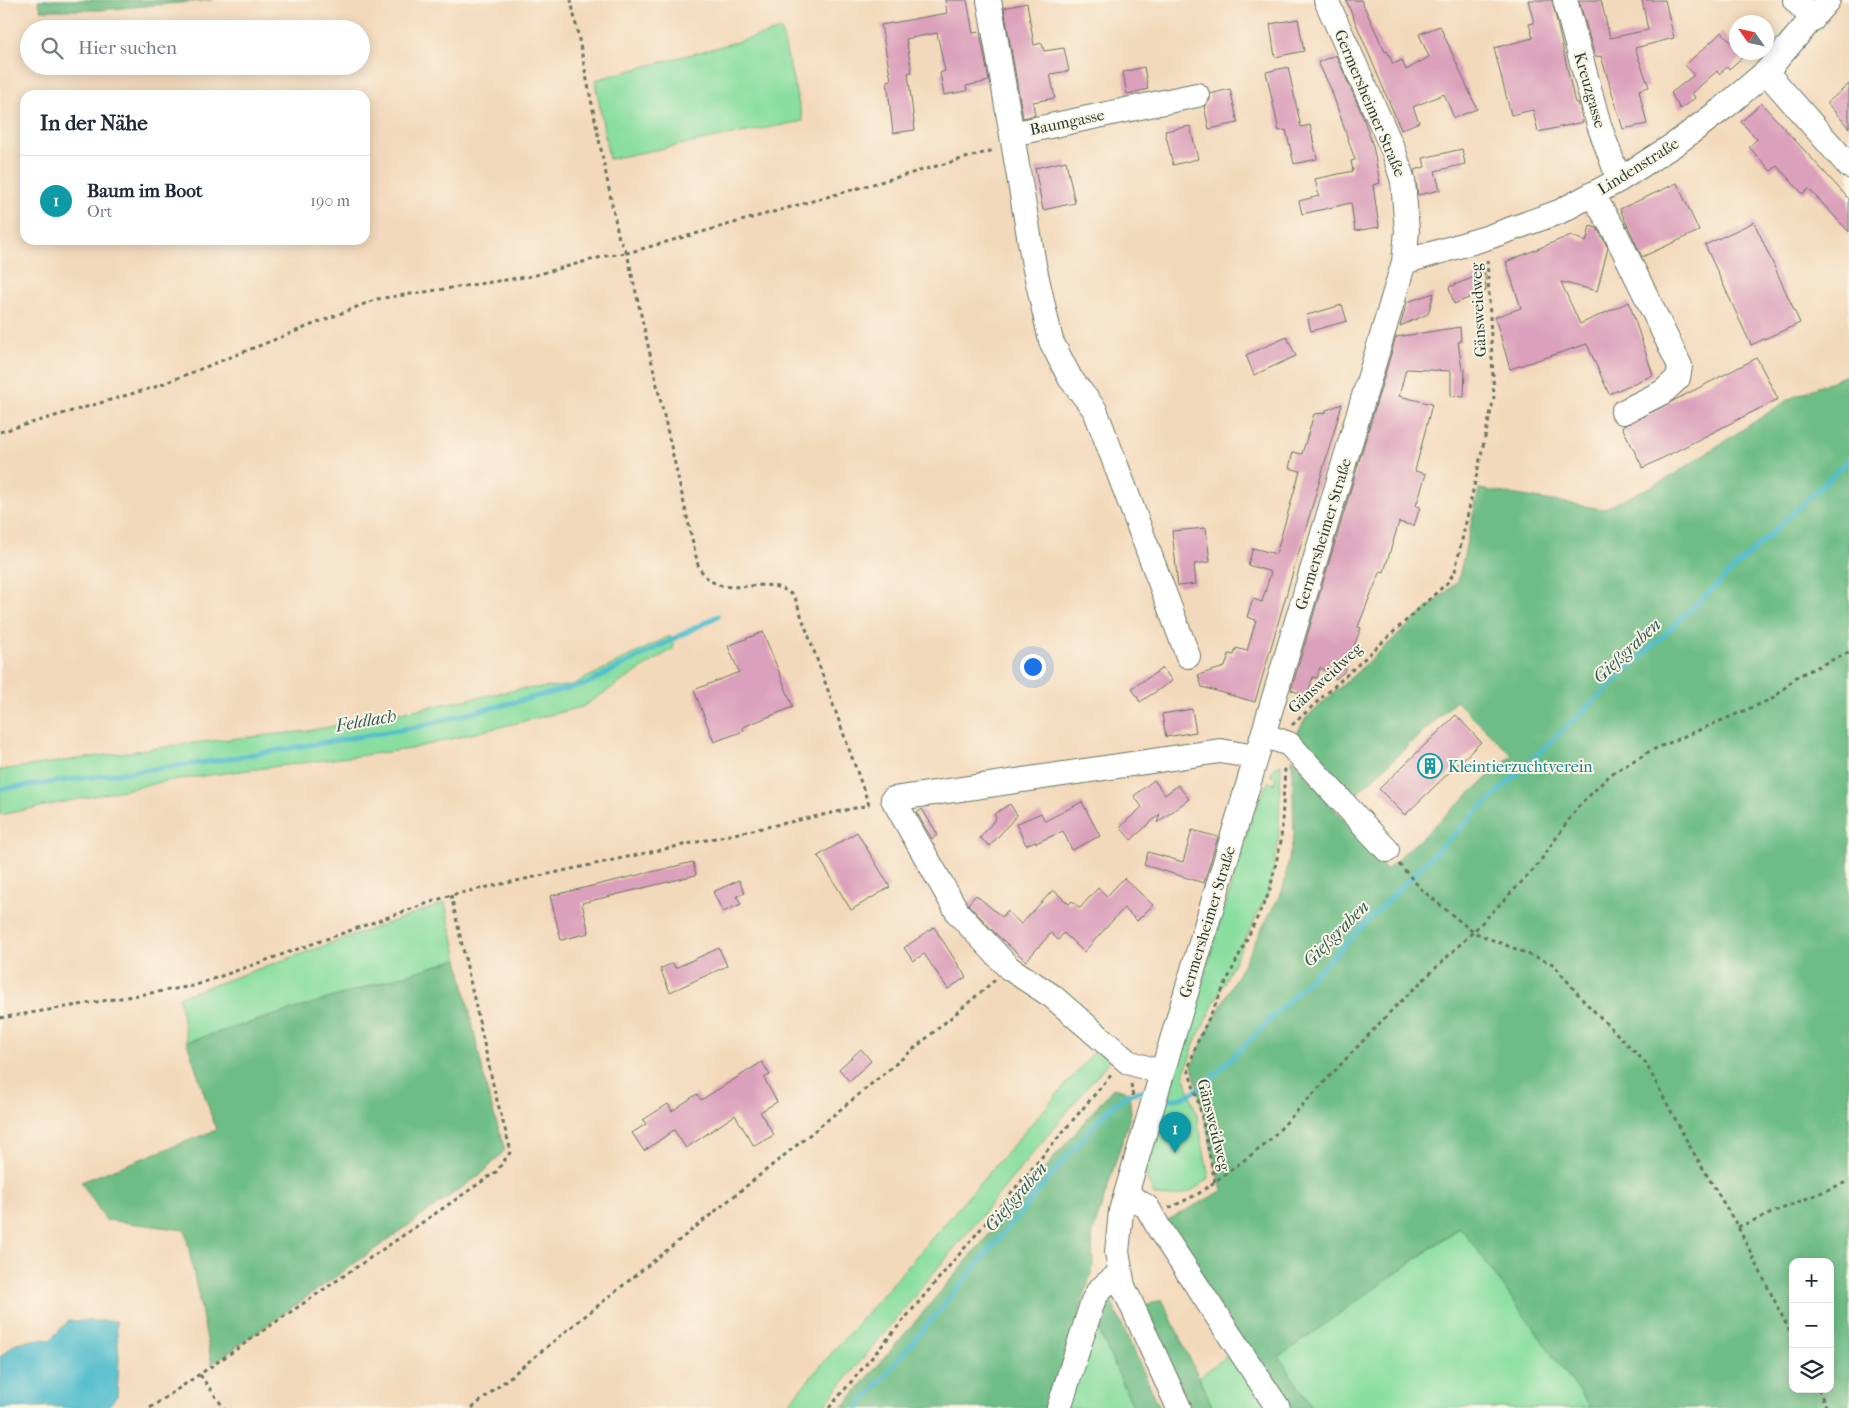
<!DOCTYPE html>
<html lang="de">
<meta charset="utf-8">
<style>
:root{--surface:#fff;--page:#f6f6f7;--text:#1f2937;--muted:#747a83;--line:#e0e1e3;--accent:#1f6fb2}
body{margin:0;font-family:"IM FELL French Canon",serif;background:var(--page);color:var(--text)}
.controls{position:absolute;right:15px;bottom:15px;display:grid;overflow:hidden;border-radius:10px;box-shadow:0 2px 12px #0003}
.controls button{width:45px;height:45px;display:grid;place-items:center;padding:0;border:0;border-bottom:1px solid var(--line);background:var(--surface);color:var(--text);font:25px sans-serif}
.compass{position:absolute;left:1729px;top:15px;width:45px;height:45px;border-radius:50%;background:var(--surface);box-shadow:0 2px 12px #0003;rotate:304deg}
.you{position:absolute;left:1032px;top:666px;width:18px;height:18px;margin:-12px;border:4px solid #fff;border-radius:50%;background:#1a73e8;box-shadow:0 0 0 8px #1a73e833}
.badge{display:grid;place-items:center;width:32px;height:32px;border-radius:50%;background:var(--accent);color:#fff;font-size:16px;font-weight:700}
.pin{position:absolute;translate:-50% -41px;filter:drop-shadow(0 1px 2px #0008)}
.pin::after{content:'';position:absolute;top:26px;width:18px;height:15px;background:inherit;clip-path:polygon(0 0,100% 0,50% 100%)}
.list{margin:0;padding:0;list-style:none}
h2{display:flex;justify-content:space-between;align-items:center;height:65px;margin:0;padding:0 20px;font-size:21px}
h2 small{font-size:16px;font-weight:400;color:var(--muted)}
.list li{display:grid;grid-template-columns:32px 1fr auto;gap:15px;align-items:center;box-sizing:border-box;height:90px;padding:0 20px;border-top:1px solid var(--line)}
.list b{display:block;font-size:19px;white-space:nowrap}
.list p{margin:0;font-size:16px;white-space:nowrap;color:var(--muted)}
.list em{font-size:16px;font-style:normal;color:var(--muted)}
.icon{flex:none;width:28px;height:28px;fill:none;stroke:currentColor;stroke-width:2;stroke-linecap:round;stroke-linejoin:round}
.map{position:relative;flex:none;width:1849px;height:1408px;overflow:hidden}
.search{position:absolute;background:var(--surface);box-shadow:0 2px 12px #0003;left:20px;top:20px;width:350px;height:55px;display:flex;align-items:center;gap:12px;box-sizing:border-box;padding:0 18px;border-radius:28px;color:var(--muted);font-size:19px}
.panel{position:absolute;background:var(--surface);box-shadow:0 2px 12px #0003;left:20px;top:90px;width:350px;height:155px;border-radius:15px}
.map>svg:first-child{display:block}
.green{fill:#89dea0;stroke:#548e6a}
.forest{fill:#6ebd86;stroke:#467d5d;fill-rule:evenodd}
.water{fill:#53bece;stroke:#397e81}
.lines{fill:none;stroke-linecap:round;stroke-linejoin:round}
.stream{stroke:#53bece;stroke-width:5}
.building{fill:#dba0bb}
.minor-casing{stroke:#697463;stroke-width:26}
.path{stroke:#697463;stroke-width:3;stroke-dasharray:4 4;stroke-linecap:butt}
.minor{stroke:#fff;stroke-width:24}
.labels{text-anchor:middle;dominant-baseline:central;stroke-width:4;stroke-linejoin:round;paint-order:stroke}
.street-label{font-size:16px;fill:#1f3d34;stroke:#fcf5e5}
.culture-label{font-size:16px;fill:#0d838f;stroke:#fcf5e5;text-anchor:start}
.water-label{font-size:18px;font-style:italic;fill:#2c5d5a;stroke:#fcf5e5}
</style>
<div class="map">
<svg width="1849" height="1408" viewBox="0 0 1849 1408">
<rect width="100%" height="100%" fill="#fcf5e5"/>
<filter id="ink" filterUnits="userSpaceOnUse"><feTurbulence type="fractalNoise" baseFrequency=".02" numOctaves="2"/><feDisplacementMap in="SourceGraphic" scale="10" xChannelSelector="R" yChannelSelector="G"/><feConvolveMatrix kernelMatrix="1 2 1 2 8 2 1 2 1" color-interpolation-filters="sRGB"/></filter>
<filter id="wash" filterUnits="userSpaceOnUse"><feTurbulence type="fractalNoise" baseFrequency=".0096" numOctaves="4" result="noise"/><feDisplacementMap in="SourceGraphic" scale="20" xChannelSelector="R" yChannelSelector="G"/><feGaussianBlur stdDeviation="1.12" result="paint"/><feColorMatrix in="noise" values="0 0 0 0 0 0 0 0 0 0 0 0 0 0 0 0 0 1.4 0 .05"/><feComposite in="paint" operator="in"/></filter>
<g filter="url(#wash)">
<rect width="100%" height="100%" fill="#f3d9bb"/>
<!-- green -->
<path class="green" d="M 781,30 L 803,121 L 609,159 L 595,80 Z
M 670,636 L 674,648 L 582,707 L 410,749 L 172,780 L 0,815 L 0,770 L 192,743 L 308,731 L 520,689 L 570,686 Z
M 1281,764 L 1278,845 L 1268,893 L 1195,1042 L 1184,1075 L 1197,1116 L 1209,1178 C 1192,1193 1176,1200 1154,1195 L 1145,1174 L 1253,813 L 1268,782 L 1274,784 L 1276,777 L 1271,776 L 1273,768 Z
M 445,903 L 458,959 L 187,1042 L 179,997 Z
M 1102,1043 L 1114,1055 L 822,1408 L 784,1408 Z
M 1461,1227 L 1591,1408 L 1286,1408 L 1278,1357 Z
M 1093,1318 L 1134,1408 L 1066,1408 Z
M 1235,1350 L 1271,1408 L 1213,1408 L 1199,1377 Z"/>
<!-- forest -->
<path class="forest" d="M 38,0 L 212,0 L 101,10 L 41,10 Z
M 1849,374 L 1849,1408 L 1591,1408 L 1460,1227 L 1279,1357 L 1313,1408 L 1286,1408 L 1164,1222 L 1222,1191 L 1192,1065 L 1204,1038 L 1283,889 L 1294,834 L 1292,758 L 1386,870 L 1512,755 L 1456,701 L 1351,799 L 1294,738 L 1306,718 L 1458,581 L 1479,489 L 1603,509 L 1667,479 L 1789,399 ZM 1793,1262 L 1830,1262 L 1830,1389 L 1793,1389 Z
M 458,959 L 488,1095 L 505,1150 L 484,1172 L 212,1364 L 185,1230 L 106,1220 L 81,1182 L 216,1130 L 187,1042 Z
M 1113,1088 L 1129,1092 L 1131,1113 L 1092,1236 L 1093,1267 L 1051,1408 L 842,1408 Z
M 1162,1299 L 1213,1408 L 1191,1408 L 1144,1307 Z
M 1106,1301 L 1111,1301 L 1160,1408 L 1134,1408 L 1093,1318 Z"/>
<!-- water -->
<path class="water" d="M 68,1321 L 116,1321 L 119,1358 L 117,1396 L 107,1408 L 66,1408 C 60,1405 11,1408 0,1408 L 0,1357 L 16,1343 L 39,1339 L 50,1340 Z"/>
<g class="lines">
<!-- stream -->
<path class="stream" d="M 0,789 L 214,761 L 416,727 L 586,684 L 718,616
M 1162,1097 C 1181,1104 1193,1092 1208,1082 L 1461,827 L 1849,460
M 858,1408 L 1091,1128 C 1107,1112 1125,1086 1150,1092"/>
</g>
<g id="blocks">
<!-- building -->
<path class="building" d="M 945,0 L 967,0 L 973,33 L 980,32 L 989,81 L 966,86 L 967,91 L 944,95 L 940,73 L 945,71 L 937,33 L 906,39 L 912,72 L 908,73 L 915,130 L 893,133 L 887,81 L 891,80 L 881,25 L 947,13 Z
M 1346,0 L 1361,0 L 1385,52 L 1387,51 L 1393,64 L 1402,60 L 1406,70 L 1429,57 L 1419,34 L 1440,26 L 1477,109 L 1454,118 L 1444,94 L 1413,107 L 1419,122 L 1401,130 Z
M 1528,0 L 1552,0 L 1575,103 L 1578,102 L 1583,122 L 1538,132 L 1533,110 L 1511,115 L 1494,48 L 1533,38 L 1529,24 L 1534,23 Z
M 1579,0 L 1601,0 L 1610,38 L 1648,30 L 1642,0 L 1665,0 L 1674,38 L 1635,48 L 1649,87 L 1639,90 L 1647,124 L 1623,129 L 1601,56 L 1595,57 Z
M 1027,3 L 1034,45 L 1042,43 L 1044,51 L 1064,48 L 1069,71 L 1050,74 L 1055,98 L 1033,102 L 1035,115 L 1023,118 L 1004,8 Z
M 1298,19 L 1304,51 L 1275,57 L 1270,24 Z
M 1722,32 L 1736,48 L 1736,52 L 1740,52 L 1744,56 L 1729,69 L 1727,67 L 1719,74 L 1717,71 L 1692,93 L 1695,98 L 1680,109 L 1671,93 L 1694,75 L 1685,65 Z
M 1336,55 L 1362,114 L 1373,146 L 1380,183 L 1373,185 L 1379,227 L 1355,231 L 1351,203 L 1302,214 L 1299,201 L 1319,196 L 1315,179 L 1353,171 L 1351,161 L 1355,160 L 1331,89 L 1318,62 Z
M 1144,67 L 1148,89 L 1127,94 L 1123,72 Z
M 1288,67 L 1301,127 L 1310,125 L 1317,159 L 1294,164 L 1286,130 L 1279,131 L 1266,72 Z
M 1849,84 L 1849,128 L 1827,103 Z
M 1230,89 L 1238,123 L 1209,129 L 1204,106 L 1210,100 L 1210,94 Z
M 1761,103 L 1849,199 L 1849,232 L 1809,189 L 1803,194 L 1777,166 L 1771,171 L 1749,147 L 1757,139 L 1741,122 Z
M 1190,126 L 1198,159 L 1173,165 L 1165,131 Z
M 1462,149 L 1465,164 L 1435,171 L 1440,190 L 1418,195 L 1414,170 L 1425,167 L 1423,158 Z
M 1066,161 L 1075,203 L 1043,210 L 1035,168 Z
M 1677,183 L 1699,231 L 1642,257 L 1620,209 Z
M 1754,222 L 1800,323 L 1751,345 L 1705,245 Z
M 1590,226 L 1597,228 L 1608,248 L 1597,291 L 1561,282 L 1580,324 L 1629,302 L 1653,375 L 1609,394 L 1587,344 L 1510,369 L 1495,317 L 1521,308 L 1506,262 L 1571,235 L 1586,242 Z
M 1485,273 L 1486,291 L 1454,304 L 1449,287 Z
M 1434,293 L 1428,314 L 1400,326 L 1407,302 Z
M 1342,305 L 1347,321 L 1311,331 L 1307,315 Z
M 1460,327 L 1461,342 L 1458,342 L 1462,369 L 1465,369 L 1464,397 L 1451,396 L 1451,371 L 1406,369 L 1399,396 L 1432,404 L 1415,471 L 1426,474 L 1416,506 L 1420,507 L 1414,526 L 1399,522 L 1384,572 L 1381,571 L 1370,596 L 1358,627 L 1361,628 L 1344,672 L 1336,679 L 1320,667 L 1317,678 L 1313,677 L 1307,696 L 1291,690 L 1396,337 Z
M 1287,337 L 1296,356 L 1254,375 L 1246,355 Z
M 1757,358 L 1778,399 L 1643,468 L 1622,427 Z
M 1342,404 L 1255,702 L 1202,687 L 1198,675 L 1225,667 L 1229,654 L 1234,655 L 1236,648 L 1247,651 L 1256,620 L 1247,617 L 1253,599 L 1262,602 L 1271,572 L 1248,565 L 1253,548 L 1276,554 L 1300,471 L 1289,468 L 1293,452 L 1302,454 L 1314,414 L 1326,413 L 1326,410 Z
M 1206,528 L 1210,562 L 1194,564 L 1196,584 L 1178,586 L 1172,531 Z
M 763,632 L 793,707 L 743,727 L 744,731 L 714,742 L 694,690 L 739,672 L 728,646 Z
M 1163,668 L 1172,681 L 1140,702 L 1132,688 Z
M 1192,709 L 1196,732 L 1166,737 L 1162,714 Z
M 1456,715 L 1481,742 L 1405,815 L 1379,789 Z
M 1154,780 L 1165,795 L 1178,785 L 1189,799 L 1157,823 L 1160,814 L 1131,840 L 1120,827 L 1142,807 L 1134,796 Z
M 1082,802 L 1100,836 L 1072,850 L 1063,831 L 1036,843 L 1035,841 L 1026,845 L 1016,824 L 1041,813 L 1045,821 Z
M 1010,804 L 1017,815 L 990,846 L 980,838 L 996,818 L 994,814 Z
M 922,809 L 938,835 L 932,839 L 917,813 Z
M 1192,830 L 1218,837 L 1204,883 L 1144,865 L 1148,852 L 1183,862 Z
M 857,832 L 890,887 L 851,910 L 818,856 Z
M 693,862 L 696,875 L 582,903 L 589,933 L 561,940 L 550,896 Z
M 1124,878 L 1153,905 L 1137,921 L 1124,908 L 1084,952 L 1064,933 L 1058,940 L 1051,933 L 1026,961 L 995,933 L 968,904 L 976,895 L 1002,917 L 1007,911 L 1021,924 L 1053,890 L 1069,904 L 1072,901 L 1080,908 L 1098,888 L 1107,896 Z
M 739,880 L 745,893 L 737,896 L 741,904 L 723,912 L 713,892 Z
M 934,927 L 966,977 L 948,989 L 924,954 L 913,961 L 904,948 Z
M 719,948 L 727,966 L 670,992 L 660,969 L 673,963 L 675,968 Z
M 861,1049 L 871,1061 L 849,1081 L 839,1069 Z
M 762,1062 L 770,1075 L 764,1078 L 777,1102 L 760,1112 L 774,1135 L 754,1146 L 735,1115 L 686,1148 L 674,1130 L 644,1151 L 632,1133 L 646,1124 L 643,1120 L 668,1104 L 672,1111 L 697,1094 L 701,1100 Z"/>
</g>
</g>
<g filter="url(#ink)">
<use href="#blocks" fill-opacity="0" stroke="#697463" stroke-width="1"/>
<g class="lines">
<defs>
<path id="minor" d="M 989,0 L 1034,265 L 1051,341 L 1070,378 L 1095,410 L 1188,656
M 1565,0 L 1599,125 L 1619,180
M 1795,0 L 1813,19
M 1766,72 L 1849,166
M 1012,134 L 1197,95
M 1592,194 L 1614,230 L 1680,366 L 1678,378 L 1663,392 L 1623,412
M 1404,262 L 1486,238 L 1559,212 L 1619,180 L 1675,144 L 1726,106 L 1766,72 L 1828,0
M 1263,735 L 1289,744 L 1387,850
M 1162,1073 L 1128,1062 L 1052,996 L 1009,968 L 958,913 L 893,799 L 1220,751 L 1256,757
M 1126,1194 L 1147,1207 L 1160,1230 L 1278,1408
M 1059,1408 L 1093,1301 L 1099,1290 L 1120,1273
M 1179,1408 L 1123,1286 L 1117,1252 L 1121,1211 L 1404,262 L 1407,231 L 1403,181 L 1394,152 L 1326,0"/>
</defs>
<!-- minor casing -->
<use href="#minor" class="minor-casing"/>
<!-- path -->
<path class="path" d="M 0,432 L 155,387 L 377,299 L 532,276 L 609,255 L 627,253 L 619,239 L 571,0
M 1292,725 L 1447,583 L 1455,571 L 1494,397 L 1487,257
M 869,805 L 795,598 C 766,566 720,610 698,565 L 627,253 L 994,150
M 1399,864 L 1422,890 L 1473,932 L 1536,867 L 1577,808 L 1611,774 L 1650,751 L 1774,698 L 1796,677 L 1849,652
M 0,1018 L 193,986 L 451,895 L 869,805
M 1131,1084 L 1133,1098
M 1215,1182 L 1200,1108 L 1188,1069 L 1197,1043 L 1269,893 L 1281,841 L 1285,768
M 1169,1208 L 1198,1194 L 1266,1144 L 1393,1009 L 1473,932 L 1553,964 L 1583,1000 L 1645,1062 L 1689,1145 L 1738,1227 L 1793,1338
M 1738,1227 L 1849,1181
M 200,1375 L 224,1408
M 1818,1389 L 1827,1408
M 150,1408 L 496,1172 L 511,1151 L 495,1093 L 451,895
M 472,1408 C 646,1265 824,1127 995,980
M 829,1408 L 1112,1074"/>
<!-- minor -->
<use href="#minor" class="minor"/>
</g>
</g>
<!-- icons -->
<defs>
<symbol id="building-ring" viewBox="-11 -11 22 22"><circle r="9.5" fill="#fcf5e5" stroke="#0f9aa8" stroke-width="1.5"/><path d="M-4-6H4V6H1V3H-1V6H-4ZM-2.5-4.3h1.7v1.8h-1.7ZM.8-4.3h1.7v1.8H.8ZM-2.5-1h1.7V.8h-1.7ZM.8-1h1.7V.8H.8Z" fill="#0f9aa8"/></symbol>
</defs>
<g fill-rule="evenodd">
<use href="#building-ring" x="1416" y="752" width="28" height="28"/>
</g>
<g class="labels">
<!-- street labels -->
<g class="street-label">
<text transform="translate(1590 90) rotate(74)">Kreuzgasse</text>
<text transform="translate(1370 103) rotate(67)">Germersheimer Straße</text>
<text transform="translate(1067 122) rotate(-12)">Baumgasse</text>
<text transform="translate(1638 166) rotate(-32)">Lindenstraße</text>
<text transform="translate(1478 310) rotate(-93)">Gänsweidweg</text>
<text transform="translate(1323 534) rotate(-73)">Germersheimer Straße</text>
<text transform="translate(1325 678) rotate(-43)">Gänsweidweg</text>
<text transform="translate(1207 922) rotate(-73)">Germersheimer Straße</text>
<text transform="translate(1214 1125) rotate(76)">Gänsweidweg</text>
</g>
<!-- culture labels -->
<g class="culture-label">
<text x="1448" y="766">Kleintierzuchtverein</text>
</g>
<!-- water labels -->
<g class="water-label">
<text transform="translate(1627 651) rotate(-43)">Gießgraben</text>
<text transform="translate(366 721) rotate(-10)">Feldlach</text>
<text transform="translate(1336 934) rotate(-45)">Gießgraben</text>
<text transform="translate(1016 1197) rotate(-49)">Gießgraben</text>
</g>
</g>
</svg>
<div class="controls">
<button>+</button>
<button>−</button>
<button><svg class="icon" aria-label="layers" viewBox="0 0 24 24"><path d="M12 4l9 5-9 5-9-5zM3 14l9 5 9-5"/></svg></button>
</div>
<svg class="compass" viewBox="-18 -18 36 36"><path d="M0-13l5 13h-10z" fill="#e53935"/><path d="M0 13l5-13h-10z" fill="#747a83"/></svg>
<div class="you"></div>
<div class="pin badge" style="left:1175px;top:1153px;background:#0f9aa8">1</div>
<div class="search"><svg class="icon" aria-label="search" viewBox="0 0 24 24"><circle cx="10" cy="10" r="6"/><path d="M15 15l6 6"/></svg>Hier suchen</div>
<section class="panel">
<h2>In der Nähe<small></small></h2>
<ul class="list">
<li><span class="badge" style="background:#0f9aa8">1</span><div><b>Baum im Boot</b><p>Ort</p></div><em>190 m</em></li>
</ul>
</section>
</div>
